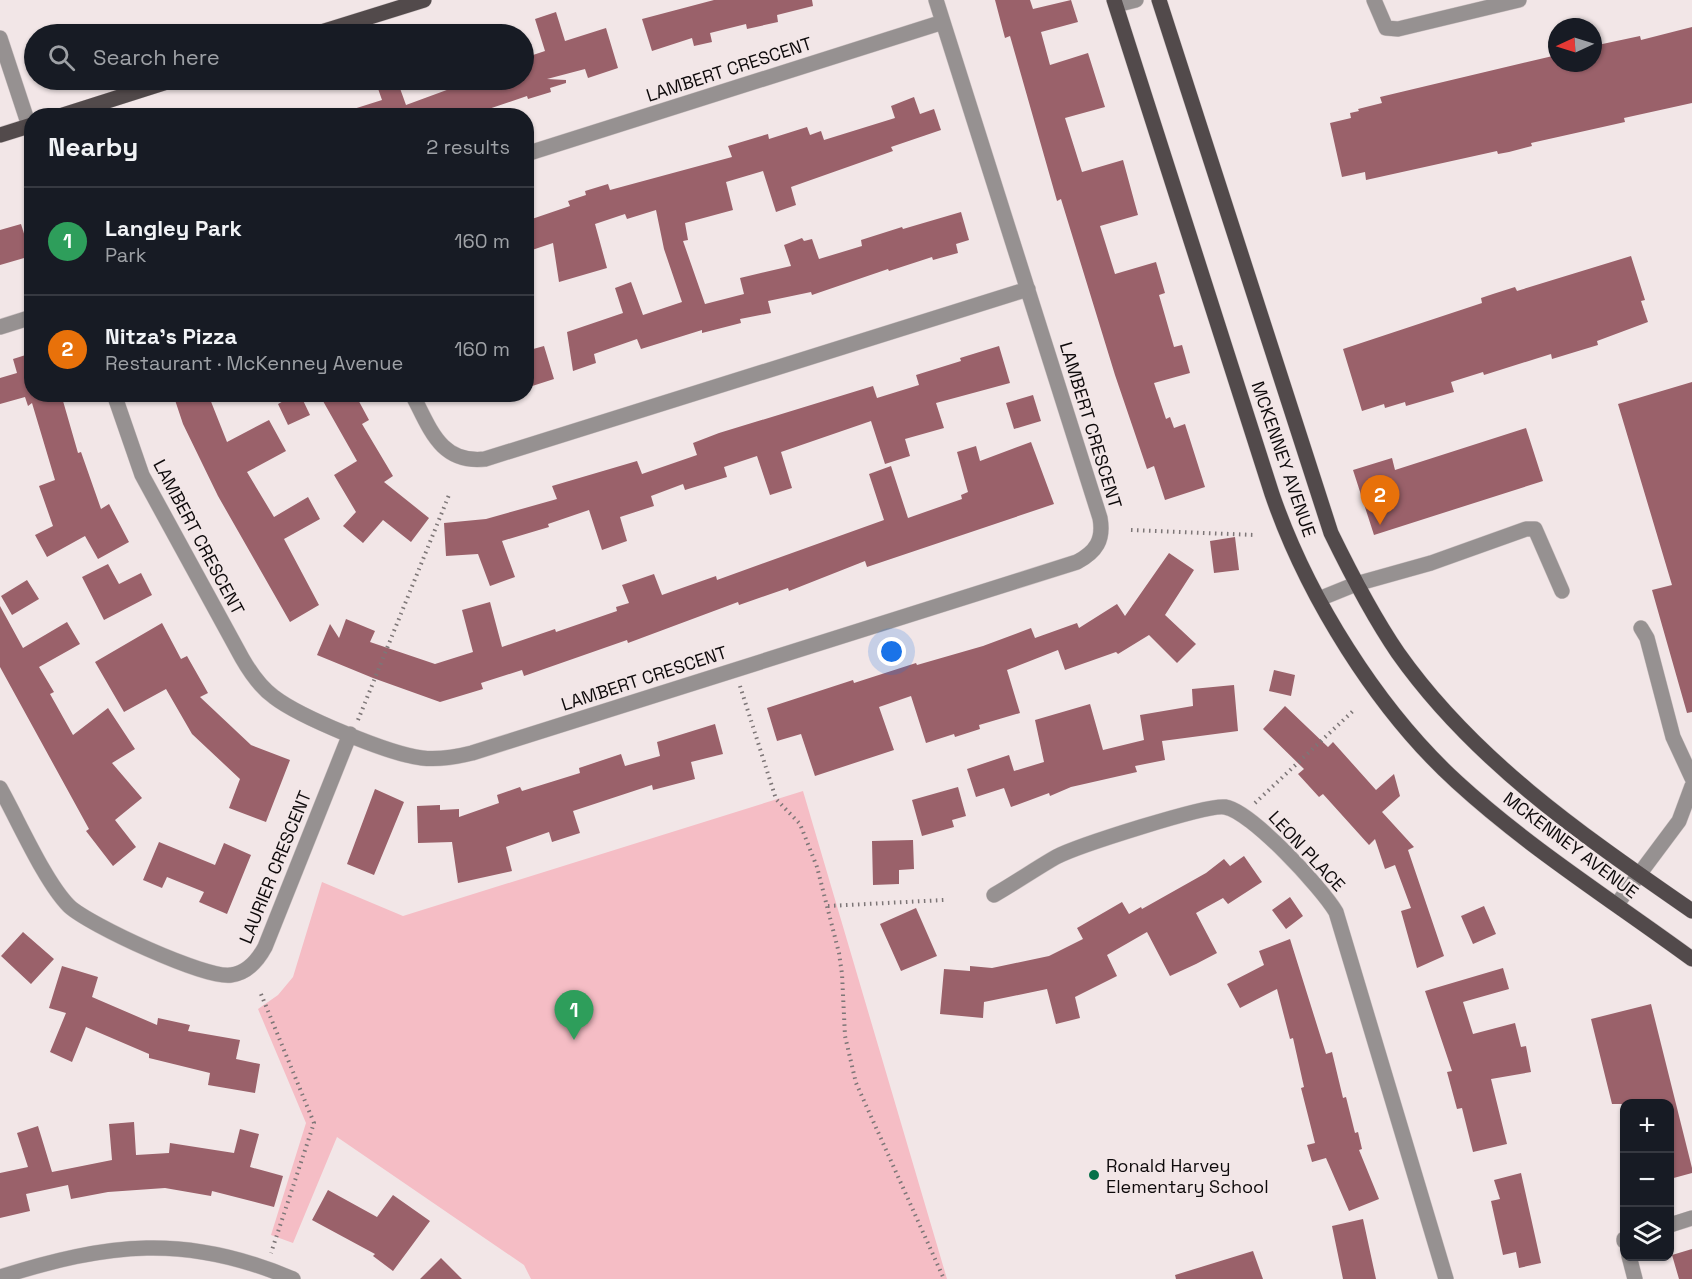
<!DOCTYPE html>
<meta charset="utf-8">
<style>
:root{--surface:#171b24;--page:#20242c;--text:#f1f3f6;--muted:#9ea1a6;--line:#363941;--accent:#d93025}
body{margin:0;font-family:"Space Grotesk",sans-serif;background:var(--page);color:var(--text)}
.controls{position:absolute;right:18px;bottom:18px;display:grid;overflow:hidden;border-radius:12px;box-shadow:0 2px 4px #0004}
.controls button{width:54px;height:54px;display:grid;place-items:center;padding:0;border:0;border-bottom:2px solid var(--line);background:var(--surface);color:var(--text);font:30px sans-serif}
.compass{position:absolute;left:1548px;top:18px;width:54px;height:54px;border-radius:50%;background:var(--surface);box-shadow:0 2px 4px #0004;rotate:266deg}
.you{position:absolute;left:892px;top:652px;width:21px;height:21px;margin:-15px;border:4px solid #fff;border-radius:50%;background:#1a73e8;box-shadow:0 0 0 9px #1a73e833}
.badge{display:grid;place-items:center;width:39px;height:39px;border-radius:50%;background:var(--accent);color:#fff;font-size:20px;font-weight:700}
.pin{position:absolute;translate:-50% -50px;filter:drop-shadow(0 2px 3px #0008)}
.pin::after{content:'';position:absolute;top:32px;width:21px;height:18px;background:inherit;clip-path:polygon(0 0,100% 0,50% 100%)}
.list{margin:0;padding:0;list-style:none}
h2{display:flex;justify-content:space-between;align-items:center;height:78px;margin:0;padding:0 24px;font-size:26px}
h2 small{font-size:20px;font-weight:400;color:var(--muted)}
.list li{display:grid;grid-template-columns:39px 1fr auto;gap:18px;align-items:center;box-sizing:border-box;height:108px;padding:0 24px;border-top:2px solid var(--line)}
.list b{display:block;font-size:22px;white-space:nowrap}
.list p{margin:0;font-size:20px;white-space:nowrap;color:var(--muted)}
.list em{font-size:20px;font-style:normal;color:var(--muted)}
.icon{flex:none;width:33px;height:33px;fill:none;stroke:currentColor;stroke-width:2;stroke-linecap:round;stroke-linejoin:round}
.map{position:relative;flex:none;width:1692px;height:1279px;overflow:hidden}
.search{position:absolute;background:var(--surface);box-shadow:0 2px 4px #0004;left:24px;top:24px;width:510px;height:66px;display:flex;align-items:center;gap:15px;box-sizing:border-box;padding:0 21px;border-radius:33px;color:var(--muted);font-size:22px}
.panel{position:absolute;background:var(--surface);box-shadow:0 2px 4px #0004;left:24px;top:108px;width:510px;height:294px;border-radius:24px}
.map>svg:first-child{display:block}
.green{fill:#f5bdc5}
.building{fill:#9a616a}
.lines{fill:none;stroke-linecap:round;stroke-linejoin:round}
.minor-casing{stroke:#cec3c4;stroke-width:16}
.major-casing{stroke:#cec3c4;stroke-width:16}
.path{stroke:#7d7677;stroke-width:4;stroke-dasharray:1.5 4.5;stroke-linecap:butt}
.minor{stroke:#969191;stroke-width:15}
.major{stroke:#524a4b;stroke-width:15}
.poi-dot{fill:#057149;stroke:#f2e6e7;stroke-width:2}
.labels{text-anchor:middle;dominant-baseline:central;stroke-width:5;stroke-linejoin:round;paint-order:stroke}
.street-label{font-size:18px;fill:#0e0a0b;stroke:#f2e6e7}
.poi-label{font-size:18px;fill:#0e0a0b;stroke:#f2e6e7;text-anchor:start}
</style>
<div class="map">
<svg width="1692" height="1279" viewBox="0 0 1692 1279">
<rect width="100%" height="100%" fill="#f2e6e7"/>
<!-- green -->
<path class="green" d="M 803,791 L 947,1279 L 531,1279 L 524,1265 L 337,1137 L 293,1243 L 271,1235 L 306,1123 L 258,1009 L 278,995 L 293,977 L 322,882 L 403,916 Z"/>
<!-- building -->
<path class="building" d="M 714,0 L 812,0 L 813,6 L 777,15 L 778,22 L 747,29 L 746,24 L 710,33 L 712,42 L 694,46 L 692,38 L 652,51 L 642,19 Z
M 995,0 L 1030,0 L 1033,9 L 1071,0 L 1078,22 L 1041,32 L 1050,65 L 1088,53 L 1105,107 L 1065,118 L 1082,172 L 1123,160 L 1138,215 L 1100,226 L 1115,274 L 1156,262 L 1165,293 L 1159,295 L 1174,347 L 1182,345 L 1190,373 L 1154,383 L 1166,419 L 1170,417 L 1174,428 L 1185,424 L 1205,487 L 1165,500 L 1154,466 L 1147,469 L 1115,375 L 1061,199 L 1057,201 L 1010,36 L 1005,38 Z
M 556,12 L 565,41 L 606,28 L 618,68 L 588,78 L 585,69 L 547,79 L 566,80 L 566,83 L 550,88 L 551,92 L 528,99 L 527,96 L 468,116 L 344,116 L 344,112 L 382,100 L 375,80 L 397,80 L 406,105 L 463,84 L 461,80 L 524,80 L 524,58 L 545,51 L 535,19 Z
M 1692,27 L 1692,103 L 1624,118 L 1625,122 L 1531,143 L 1532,146 L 1509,152 L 1498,154 L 1497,151 L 1366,180 L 1365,172 L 1342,177 L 1330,123 L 1351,118 L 1350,113 L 1359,111 L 1358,109 L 1382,103 L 1380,97 L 1557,55 L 1557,63 L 1593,63 L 1593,46 L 1640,36 L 1641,40 Z
M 914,97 L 920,114 L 934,109 L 941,130 L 891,147 L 893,151 L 791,187 L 796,205 L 776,212 L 763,171 L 726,182 L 733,210 L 685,223 L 688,240 L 683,241 L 705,304 L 744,294 L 740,278 L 791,266 L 784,245 L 802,238 L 804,241 L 812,239 L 819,259 L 862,246 L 861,240 L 902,227 L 903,229 L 961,212 L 969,240 L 956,244 L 958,253 L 933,260 L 932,257 L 889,271 L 888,269 L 812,295 L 811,292 L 768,301 L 771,313 L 740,319 L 741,323 L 702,333 L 702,330 L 641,349 L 637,339 L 594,354 L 596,363 L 573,371 L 567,332 L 623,313 L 615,288 L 631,282 L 643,315 L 682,302 L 664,249 L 656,210 L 627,219 L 625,214 L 595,224 L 607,268 L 559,282 L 553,243 L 526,252 L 526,221 L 570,206 L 568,201 L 586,195 L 585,191 L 608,184 L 610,190 L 732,157 L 728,146 L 768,134 L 769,139 L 807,127 L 810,135 L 821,131 L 824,140 L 895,118 L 891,106 Z
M 21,224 L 31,256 L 0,265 L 0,230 Z
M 1631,256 L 1645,300 L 1641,301 L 1648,322 L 1597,341 L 1598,345 L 1552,359 L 1551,354 L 1484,375 L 1483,372 L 1451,382 L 1454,392 L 1406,406 L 1405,402 L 1385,408 L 1384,404 L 1362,411 L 1343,349 L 1482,303 L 1481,298 L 1493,294 L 1515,287 L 1517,291 Z
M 544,346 L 554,379 L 526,388 L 526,351 Z
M 999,346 L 1010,383 L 936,403 L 944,428 L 905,439 L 910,456 L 885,464 L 871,421 L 781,452 L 792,488 L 770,495 L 757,456 L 724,467 L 727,477 L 685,490 L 683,484 L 651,496 L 654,506 L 620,517 L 627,541 L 602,550 L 589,510 L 548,524 L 549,527 L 502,541 L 515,577 L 490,586 L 478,554 L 446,556 L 444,523 L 486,519 L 557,499 L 552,486 L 637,461 L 642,474 L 697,455 L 693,443 L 719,433 L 873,386 L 877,398 L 919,385 L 916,375 L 961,361 L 960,358 Z
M 32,353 L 32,394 L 61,394 L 78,453 L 81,452 L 101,509 L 109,504 L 129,542 L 98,559 L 85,536 L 47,557 L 35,535 L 53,526 L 39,486 L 55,480 L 32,403 L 28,406 L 25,397 L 0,404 L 0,378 L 17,373 L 13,359 Z
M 1692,382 L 1692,712 L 1687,713 L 1652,590 L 1672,585 L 1618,404 Z
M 173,394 L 208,394 L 227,442 L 269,420 L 286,451 L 247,472 L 274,517 L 308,497 L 320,519 L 284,539 L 319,605 L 290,622 L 218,496 L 183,424 Z
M 296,394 L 300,394 L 310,415 L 288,425 L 278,404 Z
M 319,394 L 355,394 L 369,420 L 362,424 L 393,476 L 384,482 L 429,518 L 411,542 L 383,520 L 363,543 L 343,526 L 356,512 L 334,475 L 357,461 Z
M 1033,395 L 1041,421 L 1014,429 L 1006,403 Z
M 1526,428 L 1543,481 L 1374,535 L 1353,470 L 1392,458 L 1395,470 Z
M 1031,442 L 1054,504 L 867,567 L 865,561 L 789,591 L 788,588 L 739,605 L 738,602 L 628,643 L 627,640 L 524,676 L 522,670 L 481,683 L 483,689 L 440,702 L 373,678 L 317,655 L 330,624 L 339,638 L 346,619 L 375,631 L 370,642 L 435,664 L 473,652 L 462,610 L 490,602 L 502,647 L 555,629 L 556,632 L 617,611 L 616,607 L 629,603 L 622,585 L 654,574 L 662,595 L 716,576 L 717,580 L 884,520 L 869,474 L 891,466 L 908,518 L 962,499 L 961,495 L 968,492 L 957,452 L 976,446 L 980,461 Z
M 1235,537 L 1239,570 L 1214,573 L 1210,541 Z
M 1169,553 L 1194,570 L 1165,615 L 1196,644 L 1177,663 L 1149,635 L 1118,654 L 1116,652 L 1065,670 L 1058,650 L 1007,670 L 1020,713 L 979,725 L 980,729 L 955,737 L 954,734 L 926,743 L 911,696 L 879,707 L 894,750 L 815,776 L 801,734 L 777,741 L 767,708 L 853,680 L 854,683 L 916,663 L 917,665 L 983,646 L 1031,628 L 1035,638 L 1077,623 L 1079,628 L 1117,604 L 1125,616 Z
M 108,564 L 119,584 L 141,573 L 152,595 L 104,620 L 82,577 Z
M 27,580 L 39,599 L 12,615 L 1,596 Z
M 0,606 L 23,648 L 67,622 L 80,644 L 39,667 L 54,692 L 50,694 L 73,735 L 108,708 L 135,749 L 112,763 L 142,798 L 115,820 L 136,847 L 113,866 L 86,831 L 89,829 L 0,667 Z
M 162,623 L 181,659 L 187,656 L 208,693 L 200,697 L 251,745 L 290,760 L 266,822 L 229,808 L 240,779 L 192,734 L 166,689 L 124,712 L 95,662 Z
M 1274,670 L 1295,675 L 1291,696 L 1269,691 Z
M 1234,685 L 1238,731 L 1162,741 L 1165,760 L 1135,766 L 1137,772 L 1071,787 L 1050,796 L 1049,793 L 1011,807 L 1004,788 L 976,797 L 967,769 L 1009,755 L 1014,771 L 1044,762 L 1035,720 L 1090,704 L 1103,750 L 1144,740 L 1140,715 L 1193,706 L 1192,689 Z
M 1285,706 L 1328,747 L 1333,742 L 1376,790 L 1394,774 L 1400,796 L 1382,812 L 1414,847 L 1408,850 L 1444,956 L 1417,968 L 1401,911 L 1411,908 L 1395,865 L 1385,869 L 1375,839 L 1369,845 L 1323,794 L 1319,797 L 1298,774 L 1304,769 L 1263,729 Z
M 715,724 L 723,754 L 691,762 L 695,779 L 653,790 L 652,785 L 573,811 L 580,833 L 552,842 L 549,832 L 506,847 L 512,871 L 458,883 L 452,842 L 418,843 L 417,806 L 440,805 L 440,810 L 459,809 L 459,817 L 499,803 L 497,795 L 520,787 L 522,791 L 580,773 L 579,768 L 621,754 L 625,766 L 660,756 L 657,742 Z
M 958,787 L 966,816 L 952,820 L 954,827 L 922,836 L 912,800 Z
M 375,789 L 404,802 L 374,875 L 347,864 Z
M 913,840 L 914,869 L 899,870 L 899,884 L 873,885 L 872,841 Z
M 159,842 L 215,865 L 224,843 L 251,855 L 227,914 L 199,902 L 204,892 L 167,877 L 162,888 L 143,880 Z
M 1244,856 L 1262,882 L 1228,904 L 1223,898 L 1196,913 L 1217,953 L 1196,964 L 1170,976 L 1147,932 L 1107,955 L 1117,976 L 1075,997 L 1080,1018 L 1056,1024 L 1047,989 L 984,1002 L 983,1018 L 940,1014 L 944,969 L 970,971 L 970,966 L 992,968 L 1049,956 L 1083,939 L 1077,928 L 1122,902 L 1129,914 L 1141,907 L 1142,909 L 1206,873 L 1224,859 L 1230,866 Z
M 1290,897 L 1303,916 L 1286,929 L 1272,910 Z
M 1484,906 L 1496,934 L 1473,944 L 1461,916 Z
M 916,908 L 937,956 L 901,971 L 880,924 Z
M 23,932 L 54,959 L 31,984 L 1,956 Z
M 1290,939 L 1326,1054 L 1332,1052 L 1343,1098 L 1346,1097 L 1355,1133 L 1358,1132 L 1362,1149 L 1359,1150 L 1379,1199 L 1349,1211 L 1326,1158 L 1312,1162 L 1307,1145 L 1315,1143 L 1301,1088 L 1304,1087 L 1293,1038 L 1290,1039 L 1277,989 L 1240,1008 L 1227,984 L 1264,965 L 1259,951 Z
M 62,966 L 98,977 L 92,997 L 157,1025 L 158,1018 L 190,1025 L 188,1031 L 240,1040 L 236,1059 L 260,1064 L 255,1093 L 208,1085 L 210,1073 L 149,1058 L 149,1054 L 86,1027 L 72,1062 L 50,1052 L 66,1013 L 49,1008 Z
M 1503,968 L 1509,989 L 1463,1002 L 1473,1034 L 1515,1023 L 1521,1047 L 1526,1046 L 1531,1072 L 1491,1079 L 1507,1144 L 1473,1152 L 1462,1108 L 1457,1109 L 1447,1072 L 1452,1071 L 1425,991 Z
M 1651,1004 L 1692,1168 L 1692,1173 L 1670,1179 L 1670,1104 L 1673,1104 L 1612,1104 L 1591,1019 Z
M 134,1122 L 136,1155 L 169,1153 L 170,1143 L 234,1153 L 240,1129 L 259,1134 L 250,1167 L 283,1176 L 274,1207 L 212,1191 L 211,1196 L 165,1188 L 108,1192 L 71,1199 L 68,1185 L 26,1194 L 30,1211 L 0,1218 L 0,1173 L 28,1167 L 17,1133 L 38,1126 L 52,1172 L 112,1160 L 109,1124 Z
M 1521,1173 L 1541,1263 L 1519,1268 L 1516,1252 L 1503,1255 L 1491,1201 L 1500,1199 L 1494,1180 Z
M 328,1190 L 377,1217 L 393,1195 L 430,1221 L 393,1271 L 373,1256 L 375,1254 L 312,1220 Z
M 1363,1219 L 1376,1279 L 1343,1279 L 1332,1226 Z
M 1692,1249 L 1692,1279 L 1679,1279 L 1672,1255 Z
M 1253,1251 L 1263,1279 L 1176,1279 L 1175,1275 Z
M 441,1258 L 462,1279 L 420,1279 Z"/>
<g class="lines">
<defs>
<path id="minor" d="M 1374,0 L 1386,28 L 1398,29 L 1519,0
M 1116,5 L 1136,0
M 0,38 L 32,135
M 526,154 L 943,22
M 0,327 L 32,317
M 114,394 L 142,475 L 242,658 C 250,672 260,687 274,697 C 300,717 389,754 422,758 C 439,760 456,757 472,753 L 1077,562 C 1096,552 1104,540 1100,518 L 936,0
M 412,394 C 430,428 440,464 485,459 L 1028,289
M 1319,599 L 1356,584 L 1431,563 L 1526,529 L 1535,529 L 1562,591
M 1641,628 L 1647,638 L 1673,737 L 1692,778
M 0,788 C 18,820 45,882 69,906 C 89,925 206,979 231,975 C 247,973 258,960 265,947 L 350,734
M 994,895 C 1015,883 1035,869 1056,857 C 1077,846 1207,804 1225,807 C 1251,811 1322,888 1336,912 L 1446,1279
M 1617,904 L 1679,821 L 1692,786
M 1670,1225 L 1692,1218
M 1624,1239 L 1624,1241
M 1629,1256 L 1635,1279
M 0,1277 C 108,1243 186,1233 293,1279"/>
<path id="major" d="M 1114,0 L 1272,494 C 1307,596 1377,709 1457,782 C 1529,848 1613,901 1692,959
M 1159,0 L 1331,533 C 1351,574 1372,615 1398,653 C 1475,762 1584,836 1692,911
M 315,34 L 424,0
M 60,116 L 173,80
M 0,135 L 32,125"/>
</defs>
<!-- minor casing -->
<use href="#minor" class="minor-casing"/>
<!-- major casing -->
<use href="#major" class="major-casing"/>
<!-- path -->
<path class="path" d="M 1131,530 L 1255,535
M 740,686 L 776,799 L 800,824 L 817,867 L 839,953 L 842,974 L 845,1036 L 856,1083 L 944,1279
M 358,720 L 449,495
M 1255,803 L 1353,711
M 828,906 L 944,900
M 261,994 L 314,1123 L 271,1253"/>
<!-- minor -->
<use href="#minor" class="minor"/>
<!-- major -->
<use href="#major" class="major"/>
</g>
<!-- markers -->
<circle class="poi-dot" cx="1094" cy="1175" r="6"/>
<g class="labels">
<!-- street labels -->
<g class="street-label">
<text transform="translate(729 69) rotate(-18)">LAMBERT CRESCENT</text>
<text transform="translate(1091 425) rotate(73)">LAMBERT CRESCENT</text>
<text transform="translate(1284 459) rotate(71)">MCKENNEY AVENUE</text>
<text transform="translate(199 537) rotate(62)">LAMBERT CRESCENT</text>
<text transform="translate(644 678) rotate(-18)">LAMBERT CRESCENT</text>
<text transform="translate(1571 845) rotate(37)">MCKENNEY AVENUE</text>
<text transform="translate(1307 851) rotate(47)">LEON PLACE</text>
<text transform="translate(275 867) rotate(-68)">LAURIER CRESCENT</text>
</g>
<!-- poi labels -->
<g class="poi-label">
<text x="1106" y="1165">Ronald Harvey<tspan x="1106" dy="21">Elementary School</tspan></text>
</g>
</g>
</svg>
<div class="controls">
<button>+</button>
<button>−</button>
<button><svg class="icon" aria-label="layers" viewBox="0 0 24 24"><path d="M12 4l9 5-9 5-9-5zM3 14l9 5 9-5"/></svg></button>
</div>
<svg class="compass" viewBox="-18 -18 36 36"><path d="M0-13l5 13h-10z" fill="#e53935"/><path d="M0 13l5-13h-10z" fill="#9ea1a6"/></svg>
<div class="you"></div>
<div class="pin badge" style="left:574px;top:1040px;background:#2e9e5b">1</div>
<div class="pin badge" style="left:1380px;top:525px;background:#e8710a">2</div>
<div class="search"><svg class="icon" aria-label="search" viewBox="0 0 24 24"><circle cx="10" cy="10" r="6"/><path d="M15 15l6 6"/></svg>Search here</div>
<section class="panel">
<h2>Nearby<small>2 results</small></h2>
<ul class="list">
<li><span class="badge" style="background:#2e9e5b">1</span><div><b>Langley Park</b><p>Park</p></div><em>160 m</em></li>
<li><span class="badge" style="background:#e8710a">2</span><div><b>Nitza’s Pizza</b><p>Restaurant · McKenney Avenue</p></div><em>160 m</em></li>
</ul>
</section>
</div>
